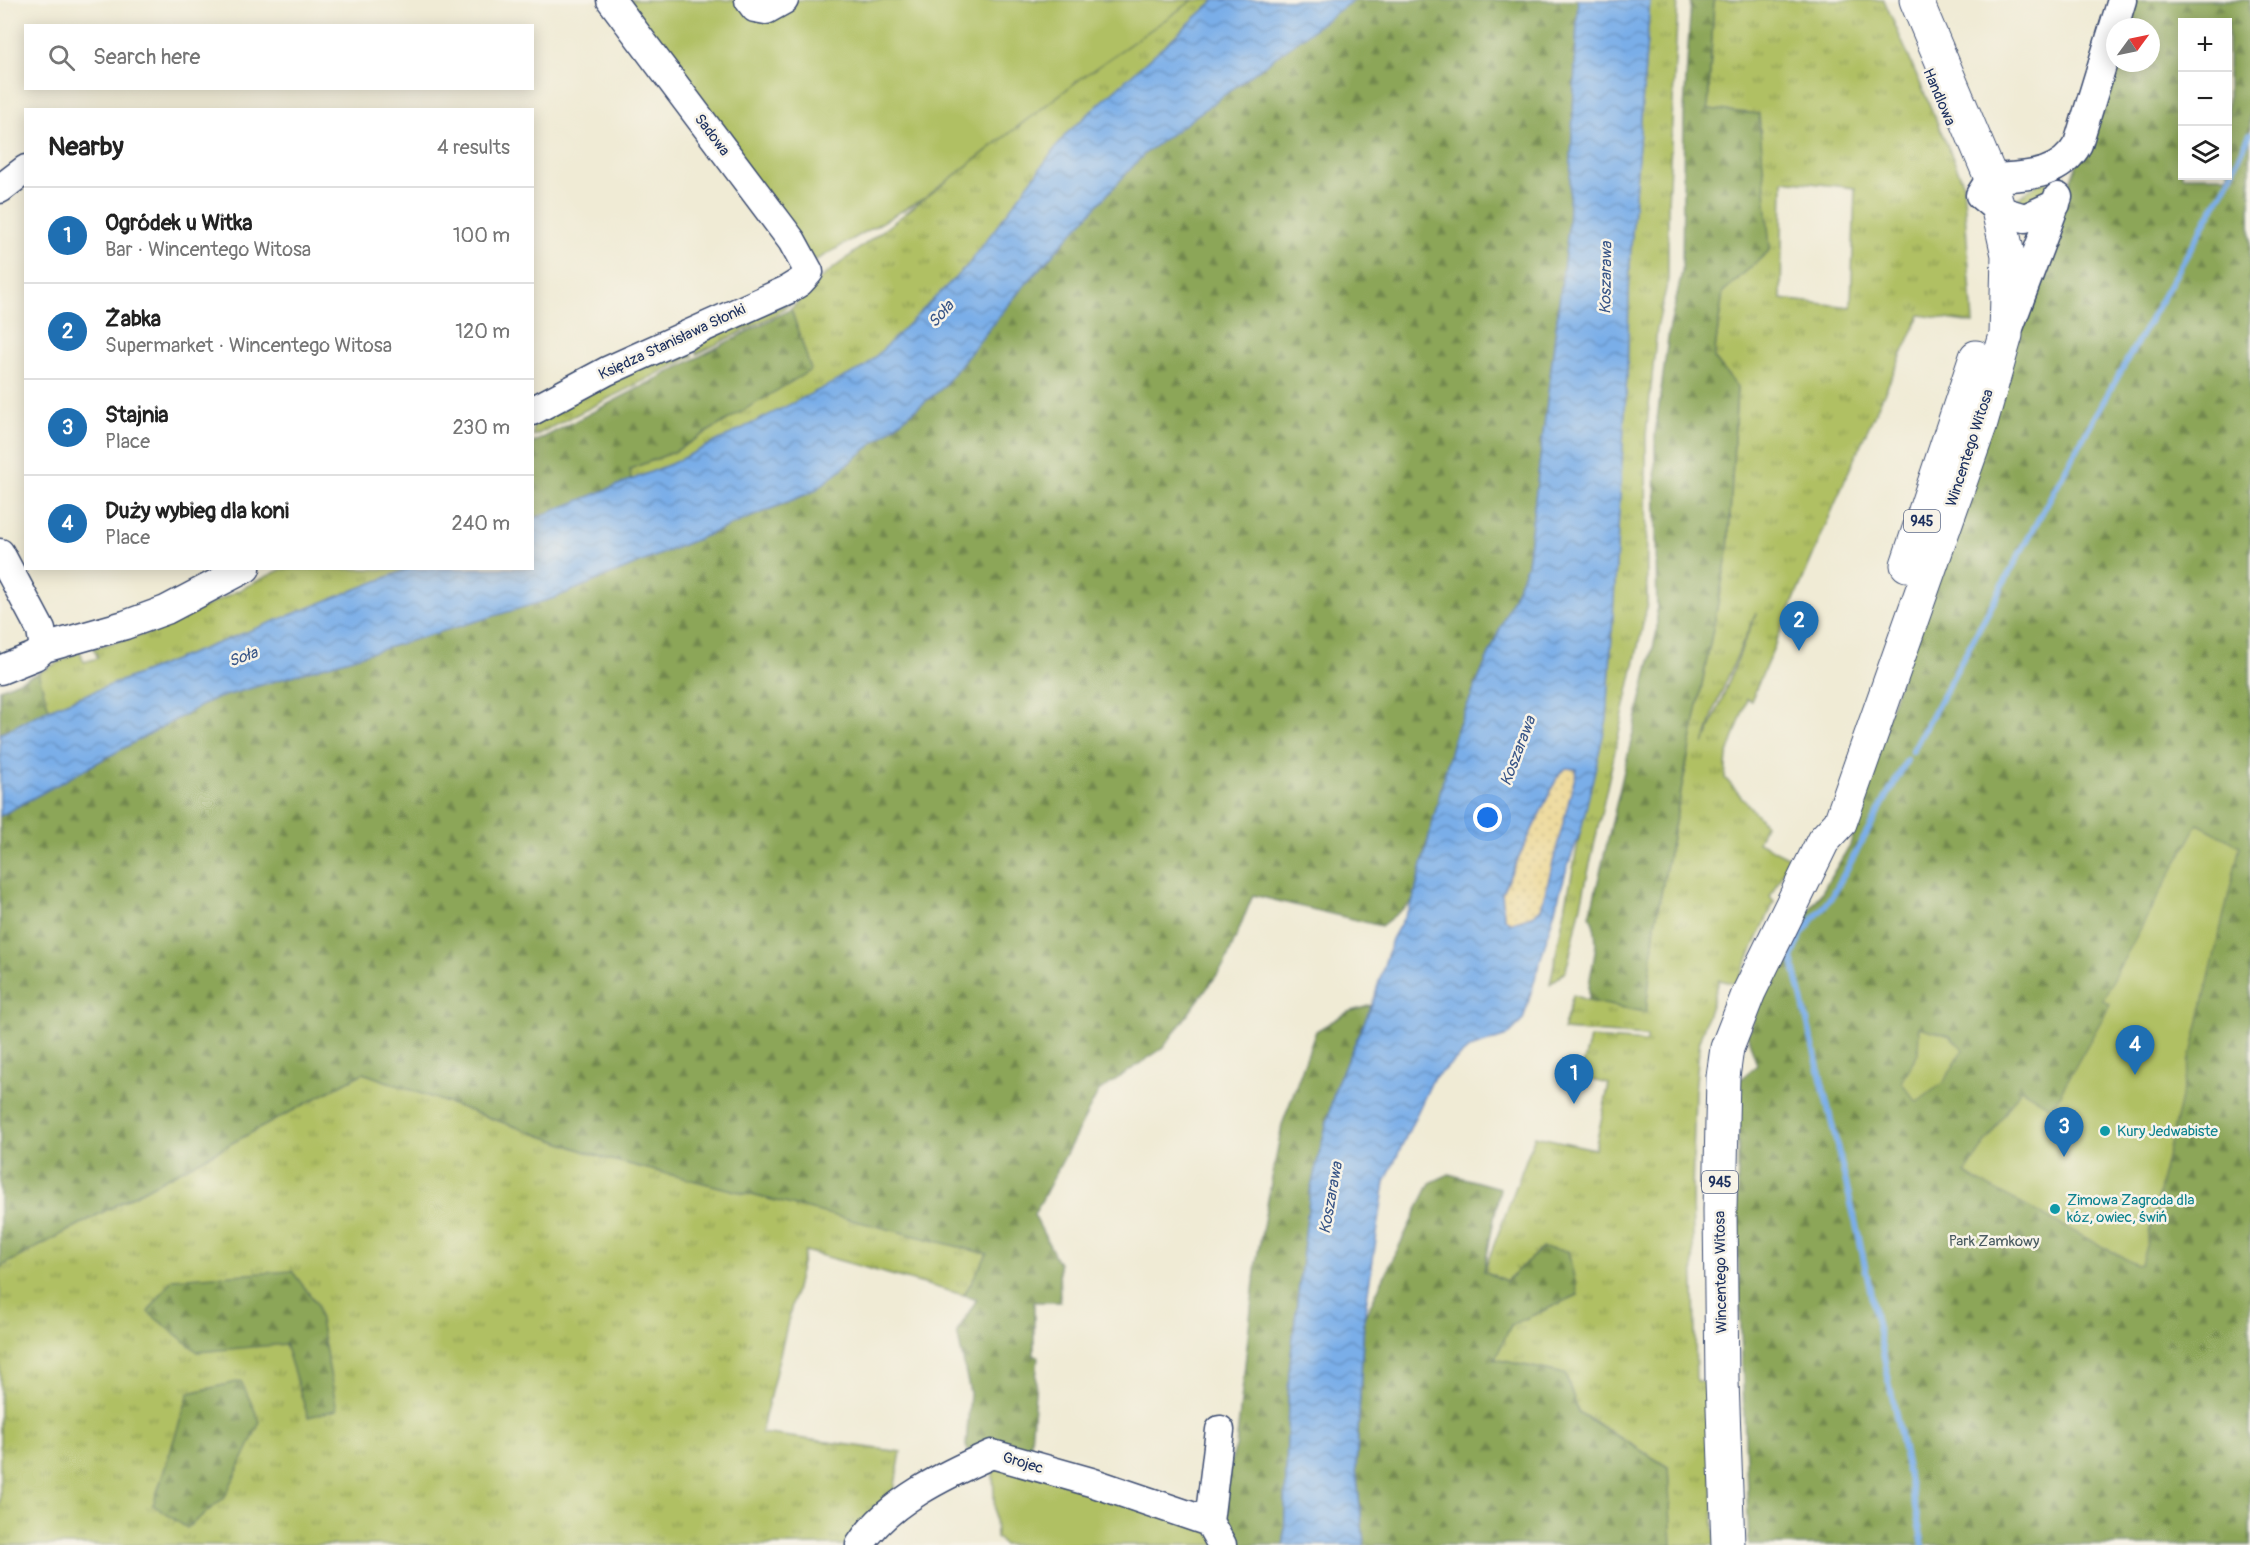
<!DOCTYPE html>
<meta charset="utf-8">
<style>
:root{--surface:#fff;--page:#f6f6f6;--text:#222;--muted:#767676;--line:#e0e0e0;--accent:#1f6fb2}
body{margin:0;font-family:Pangolin,sans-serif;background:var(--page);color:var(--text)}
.controls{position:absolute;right:18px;top:18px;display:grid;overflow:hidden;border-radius:0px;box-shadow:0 3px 15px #0003}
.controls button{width:54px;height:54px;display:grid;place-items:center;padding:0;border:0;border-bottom:2px solid var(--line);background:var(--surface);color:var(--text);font:30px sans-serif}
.compass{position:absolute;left:2106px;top:18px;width:54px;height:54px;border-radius:50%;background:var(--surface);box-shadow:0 3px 15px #0003;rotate:57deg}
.you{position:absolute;left:1488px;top:818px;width:21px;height:21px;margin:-15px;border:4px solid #fff;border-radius:50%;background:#1a73e8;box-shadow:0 0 0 9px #1a73e833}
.badge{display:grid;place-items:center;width:39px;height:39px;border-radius:50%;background:var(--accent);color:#fff;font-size:20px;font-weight:700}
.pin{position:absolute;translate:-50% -50px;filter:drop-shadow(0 2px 3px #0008)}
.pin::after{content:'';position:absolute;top:32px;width:21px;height:18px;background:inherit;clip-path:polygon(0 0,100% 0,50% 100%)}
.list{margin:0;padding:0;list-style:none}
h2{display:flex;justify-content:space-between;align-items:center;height:78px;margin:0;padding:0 24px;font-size:26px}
h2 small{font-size:20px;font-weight:400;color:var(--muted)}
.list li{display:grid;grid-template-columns:39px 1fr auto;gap:18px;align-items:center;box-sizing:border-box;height:96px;padding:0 24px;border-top:2px solid var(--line)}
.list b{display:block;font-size:22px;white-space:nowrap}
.list p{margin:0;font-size:20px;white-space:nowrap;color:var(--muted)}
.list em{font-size:20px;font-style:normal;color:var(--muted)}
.icon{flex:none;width:33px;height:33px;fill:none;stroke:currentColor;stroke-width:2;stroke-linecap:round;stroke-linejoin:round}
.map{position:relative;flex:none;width:2250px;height:1545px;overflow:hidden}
.search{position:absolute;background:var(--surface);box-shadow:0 3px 15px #0003;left:24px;top:24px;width:510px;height:66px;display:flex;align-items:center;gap:15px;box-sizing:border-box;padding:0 21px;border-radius:0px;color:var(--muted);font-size:22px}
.panel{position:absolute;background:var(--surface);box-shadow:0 3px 15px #0003;left:24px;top:108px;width:510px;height:462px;border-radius:0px}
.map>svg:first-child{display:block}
.grass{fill:url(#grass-tufts);stroke:#667860;stroke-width:1.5;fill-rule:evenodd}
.forest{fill:url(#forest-firs);stroke:#546a5c;stroke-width:1.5;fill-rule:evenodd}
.sand{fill:url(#sand-dots);stroke:#84847e;stroke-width:1.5}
.green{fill:#b0c063;stroke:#667860;stroke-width:1.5}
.water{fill:url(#water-waves);stroke:#4a6ea3;stroke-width:1.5;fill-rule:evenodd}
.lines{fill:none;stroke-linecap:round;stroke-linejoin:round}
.stream{stroke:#7aaee8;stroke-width:6}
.minor-casing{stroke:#3b4b70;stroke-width:31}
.major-casing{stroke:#3b4b70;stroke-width:35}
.minor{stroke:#fff;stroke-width:28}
.major{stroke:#fff;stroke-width:33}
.culture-dot{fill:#0f9aa8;stroke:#f7f3e8;stroke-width:2}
.labels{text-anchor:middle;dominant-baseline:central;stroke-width:5;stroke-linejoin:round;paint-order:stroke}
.shield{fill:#f7f3e8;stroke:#5d6a87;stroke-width:1.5}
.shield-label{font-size:14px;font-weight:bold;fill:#1b2f5e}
.street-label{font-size:15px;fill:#1b2f5e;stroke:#f7f3e8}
.culture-label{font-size:15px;fill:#0d838f;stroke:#f7f3e8;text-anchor:start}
.park-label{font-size:15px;fill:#485a60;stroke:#f7f3e8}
.water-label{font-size:16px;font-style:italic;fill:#385587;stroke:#f7f3e8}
</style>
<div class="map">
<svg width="2250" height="1545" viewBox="0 0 2250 1545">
<defs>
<pattern id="grass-tufts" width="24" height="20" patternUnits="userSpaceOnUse" patternTransform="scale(1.5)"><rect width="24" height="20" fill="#b0c063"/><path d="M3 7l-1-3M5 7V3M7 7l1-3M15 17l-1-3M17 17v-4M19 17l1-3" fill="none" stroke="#8e9c55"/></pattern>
<pattern id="forest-firs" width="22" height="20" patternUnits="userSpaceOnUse" patternTransform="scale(1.5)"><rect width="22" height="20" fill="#8ca659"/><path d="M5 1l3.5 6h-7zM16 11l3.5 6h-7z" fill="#72884d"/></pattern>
<pattern id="sand-dots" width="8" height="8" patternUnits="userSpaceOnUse" patternTransform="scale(1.5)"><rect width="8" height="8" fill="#eeda9e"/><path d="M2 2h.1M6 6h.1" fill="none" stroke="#ccbb8a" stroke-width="1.8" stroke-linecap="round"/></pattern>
<pattern id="water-waves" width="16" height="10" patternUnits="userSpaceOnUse" patternTransform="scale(1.5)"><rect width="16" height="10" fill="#7aaee8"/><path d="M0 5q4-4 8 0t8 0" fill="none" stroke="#638ebf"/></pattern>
</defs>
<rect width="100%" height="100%" fill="#f7f3e8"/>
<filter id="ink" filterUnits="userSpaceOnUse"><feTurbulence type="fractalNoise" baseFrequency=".0167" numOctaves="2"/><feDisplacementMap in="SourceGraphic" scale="12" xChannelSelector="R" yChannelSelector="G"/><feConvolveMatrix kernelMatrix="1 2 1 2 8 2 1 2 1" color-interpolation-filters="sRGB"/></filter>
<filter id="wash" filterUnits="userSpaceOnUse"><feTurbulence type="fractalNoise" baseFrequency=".008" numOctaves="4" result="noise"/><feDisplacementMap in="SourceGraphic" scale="24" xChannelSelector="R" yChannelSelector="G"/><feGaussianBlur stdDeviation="1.35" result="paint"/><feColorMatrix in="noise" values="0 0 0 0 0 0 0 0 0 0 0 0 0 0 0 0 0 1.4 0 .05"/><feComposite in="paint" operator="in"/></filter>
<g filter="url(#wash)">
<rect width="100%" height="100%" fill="#f0ebd5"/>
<!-- grass -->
<path class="grass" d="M 1193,0 L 1215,0 L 1066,134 L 968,265 L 865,367 L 671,464 L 631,480 L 630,469 L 674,452 L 810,370 L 791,309 L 821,278 L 1080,79 Z
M 1650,0 L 1678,0 L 1668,204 L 1668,280 L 1657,328 L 1646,436 L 1647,606 L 1569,959 L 1565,972 L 1550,984 L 1593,769 L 1607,719 L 1627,375 L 1630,260 Z
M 1714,0 L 1884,0 L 1963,182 L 1973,323 L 1920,315 L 1854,459 L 1751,701 L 1747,699 L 1727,757 L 1725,778 L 1765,824 L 1758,842 L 1790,858 L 1770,897 L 1774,902 L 1737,984 L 1719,980 L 1700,1039 L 1695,1092 L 1692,1192 L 1696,1381 L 1708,1381 L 1715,1545 L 1671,1545 L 1668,1467 L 1578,1412 L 1565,1374 L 1495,1359 L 1511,1325 L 1578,1295 L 1542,1248 L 1506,1281 L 1484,1271 L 1535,1136 L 1595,1149 L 1609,1084 L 1580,1077 L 1590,1038 L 1647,1042 L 1647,1036 L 1563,1030 L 1573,995 L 1589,1001 L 1646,1012 L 1655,924 L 1728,552 L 1737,387 L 1714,358 L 1723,291 L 1770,250 L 1708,110 ZM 1783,180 L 1855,188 L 1851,307 L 1781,299 ZM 1756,612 L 1756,613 L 1704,744 L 1716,705 Z
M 2042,181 L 2049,182 L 2052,187 L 2034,209 L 2014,201 Z
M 794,301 L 773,316 L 697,354 L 690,340 Z
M 686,341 L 693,356 L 534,436 L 533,434 L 533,417 Z
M 282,569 L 408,569 L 49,709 L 38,673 L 80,651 L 84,662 L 98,658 L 93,648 L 154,632 Z
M 363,1073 L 604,1158 L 988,1253 L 964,1295 L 805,1251 L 761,1433 L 901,1452 L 893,1496 L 860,1545 L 0,1545 L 0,1267 Z"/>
<!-- forest -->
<path class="forest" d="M 1353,0 L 1578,0 L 1568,230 L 1527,565 L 1454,737 L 1413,901 L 1381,926 L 1253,895 L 1225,964 L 1163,1048 L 1099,1091 L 1034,1215 L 1059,1264 L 1060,1302 L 1034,1302 L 1034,1356 L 1038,1356 L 1029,1466 L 973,1462 L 966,1446 L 970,1393 L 957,1332 L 977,1299 L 964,1295 L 987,1254 L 604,1158 L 363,1073 L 0,1267 L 0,816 L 211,700 L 554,598 L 814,491 L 942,388 L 1021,289 L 1144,154 Z
M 1691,0 L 1714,0 L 1708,109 L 1759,114 L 1770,250 L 1723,292 L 1714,358 L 1737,387 L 1728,552 L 1655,924 L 1646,1012 L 1589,1001 C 1586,968 1605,950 1590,915 L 1657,631 L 1655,434 L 1669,331 L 1682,272 L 1684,111 Z
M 2133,0 L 2250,0 L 2250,1545 L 1749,1545 L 1737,1223 L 1739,1080 L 1757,1065 L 1747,1034 L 1789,938 L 1820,895 L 1850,845 L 1880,739 L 2035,275 L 2115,63 L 2151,63 L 2151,27 L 2125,27 ZM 2182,22 L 2228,22 L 2228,176 L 2182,176 Z
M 791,309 L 811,370 L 674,452 L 630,469 L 631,480 L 533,519 L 533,443 Z
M 38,673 L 49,709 L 0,734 L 0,689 Z
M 1372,1005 L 1336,1085 L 1310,1192 L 1289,1372 L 1284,1545 L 1231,1545 L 1225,1510 L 1225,1478 L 1236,1447 L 1256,1263 L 1282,1125 L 1316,1031 L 1348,1012 Z
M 1449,1174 L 1500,1188 L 1484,1271 L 1506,1281 L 1542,1248 L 1568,1251 L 1578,1295 L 1511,1325 L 1495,1359 L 1565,1374 L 1578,1412 L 1668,1467 L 1672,1545 L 1364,1545 L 1356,1469 L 1364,1318 L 1430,1183 Z
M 292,1271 L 317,1304 L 337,1410 L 308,1417 L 285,1344 L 198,1352 L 148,1312 L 172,1279 Z
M 241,1381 L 260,1422 L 225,1497 L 187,1528 L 153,1505 L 189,1393 Z"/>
<!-- sand -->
<path class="sand" d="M 1566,768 L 1578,769 L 1541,909 L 1532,916 L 1510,923 L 1504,917 L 1502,892 L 1558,776 Z"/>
<!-- green -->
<path class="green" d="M 605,0 L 1193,0 L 1080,79 L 926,197 L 813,262 Z
M 2198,824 L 2240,846 L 2147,1242 L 2141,1264 L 2137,1265 L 1965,1174 L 2021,1089 L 2052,1108 L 2110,1005 L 2103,1000 L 2113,979 Z
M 1919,1027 L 1950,1036 L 1963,1049 L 1944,1082 L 1917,1102 L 1901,1082 L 1918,1054 Z
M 992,1454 L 1209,1522 L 1222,1545 L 1004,1545 L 996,1537 Z"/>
<!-- water -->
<path class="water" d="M 1215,0 L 1353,0 L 1144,154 L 1021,289 L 942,388 L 814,491 L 554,598 L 211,700 L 0,816 L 0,734 L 49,709 L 408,569 L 532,568 L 533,519 L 671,464 L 865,367 L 968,265 L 1066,134 Z
M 1578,0 L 1650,0 L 1630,260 L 1627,375 L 1607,719 L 1581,830 L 1567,868 L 1523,1020 L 1507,1036 L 1470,1048 L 1433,1079 L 1385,1182 L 1364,1318 L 1356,1469 L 1364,1545 L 1284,1545 L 1289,1372 L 1310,1192 L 1336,1085 L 1372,1005 L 1392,939 L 1413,901 L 1454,737 L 1527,565 L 1568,230 ZM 1566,768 L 1577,769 L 1541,909 L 1532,916 L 1510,923 L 1504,917 L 1502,892 L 1558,776 Z"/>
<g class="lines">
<!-- stream -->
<path class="stream" d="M 1912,752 L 2075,452 L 2227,184 L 2250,134
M 1907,760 L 1832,896 L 1802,933 L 1792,958 L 1859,1237 L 1923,1545"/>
</g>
</g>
<g filter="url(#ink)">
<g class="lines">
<defs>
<path id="minor" d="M 749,0 L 755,8 L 766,10 L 784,0
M 0,189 L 26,169
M 2056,204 L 2025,218 L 1998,210 L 1980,195 L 1991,178 C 2025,176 2060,177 2078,144 L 2122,0
M 2010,325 L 2058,197
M 532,411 L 607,371 L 787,290 L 800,282 L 809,272 L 792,241 L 611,0
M 0,553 L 41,630 L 44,648
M 0,670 L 35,656 L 44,648 L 125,625 L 166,610 L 246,568
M 1220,1430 L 1209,1522 L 1222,1545
M 860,1545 C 887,1502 947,1474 992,1454 L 1091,1482 L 1209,1522"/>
<path id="major" d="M 1907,565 L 1976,357
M 1728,1545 L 1722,1381 L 1720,1210 L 1723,1077 L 1727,1048 L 1749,992 L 1823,841 L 1840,823 L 1980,426 L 2006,335 L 2008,255 L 1991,178 L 1916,0"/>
</defs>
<!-- minor casing -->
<use href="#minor" class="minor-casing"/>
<!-- major casing -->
<use href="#major" class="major-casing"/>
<!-- minor -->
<use href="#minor" class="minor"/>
<!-- major -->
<use href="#major" class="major"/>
</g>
</g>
<!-- markers -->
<g class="culture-dot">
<circle cx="2105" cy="1131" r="6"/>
<circle cx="2055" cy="1209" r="6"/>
</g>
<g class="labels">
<!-- shield labels -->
<g class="shield">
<rect x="1904" y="510" width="36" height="22" rx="4.5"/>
<rect x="1702" y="1171" width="36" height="22" rx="4.5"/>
</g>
<g class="shield-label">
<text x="1922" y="521">945</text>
<text x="1720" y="1182">945</text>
</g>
<!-- street labels -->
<g class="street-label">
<text transform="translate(1939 97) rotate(67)">Handlowa</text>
<text transform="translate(712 135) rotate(53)">Sadowa</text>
<text transform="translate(672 342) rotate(-25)">Księdza Stanisława Słonki</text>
<text transform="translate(1970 448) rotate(-72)">Wincentego Witosa</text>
<text transform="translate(1721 1272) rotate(-91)">Wincentego Witosa</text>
<text transform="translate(1023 1463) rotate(17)">Grojec</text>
</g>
<!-- culture labels -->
<g class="culture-label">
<text x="2117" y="1131">Kury Jedwabiste</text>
<text x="2067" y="1200">Zimowa Zagroda dla<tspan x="2067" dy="17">kóz, owiec, świń</tspan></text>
</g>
<!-- park labels -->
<g class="park-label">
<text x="1994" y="1241">Park Zamkowy</text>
</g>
<!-- water labels -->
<g class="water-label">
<text transform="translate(1606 278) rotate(-89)">Koszarawa</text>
<text transform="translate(941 314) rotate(-48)">Soła</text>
<text transform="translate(243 657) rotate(-20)">Soła</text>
<text transform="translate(1518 751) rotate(-69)">Koszarawa</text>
<text transform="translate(1331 1198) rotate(-80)">Koszarawa</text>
</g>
</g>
</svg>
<div class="controls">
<button>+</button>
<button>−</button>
<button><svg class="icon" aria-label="layers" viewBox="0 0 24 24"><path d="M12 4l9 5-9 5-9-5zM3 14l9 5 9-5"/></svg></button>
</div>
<svg class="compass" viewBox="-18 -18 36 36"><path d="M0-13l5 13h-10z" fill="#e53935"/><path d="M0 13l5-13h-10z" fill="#767676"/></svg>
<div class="you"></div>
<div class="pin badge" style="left:1574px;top:1104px">1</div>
<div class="pin badge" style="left:1799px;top:651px">2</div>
<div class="pin badge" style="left:2064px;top:1157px">3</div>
<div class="pin badge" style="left:2135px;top:1075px">4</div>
<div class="search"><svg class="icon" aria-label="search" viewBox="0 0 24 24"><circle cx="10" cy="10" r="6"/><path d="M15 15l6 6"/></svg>Search here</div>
<section class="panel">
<h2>Nearby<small>4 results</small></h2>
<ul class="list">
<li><span class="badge">1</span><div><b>Ogródek u Witka</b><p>Bar · Wincentego Witosa</p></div><em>100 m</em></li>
<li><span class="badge">2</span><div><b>Żabka</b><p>Supermarket · Wincentego Witosa</p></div><em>120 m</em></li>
<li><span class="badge">3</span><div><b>Stajnia</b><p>Place</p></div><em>230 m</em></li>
<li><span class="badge">4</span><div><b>Duży wybieg dla koni</b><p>Place</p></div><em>240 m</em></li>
</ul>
</section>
</div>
